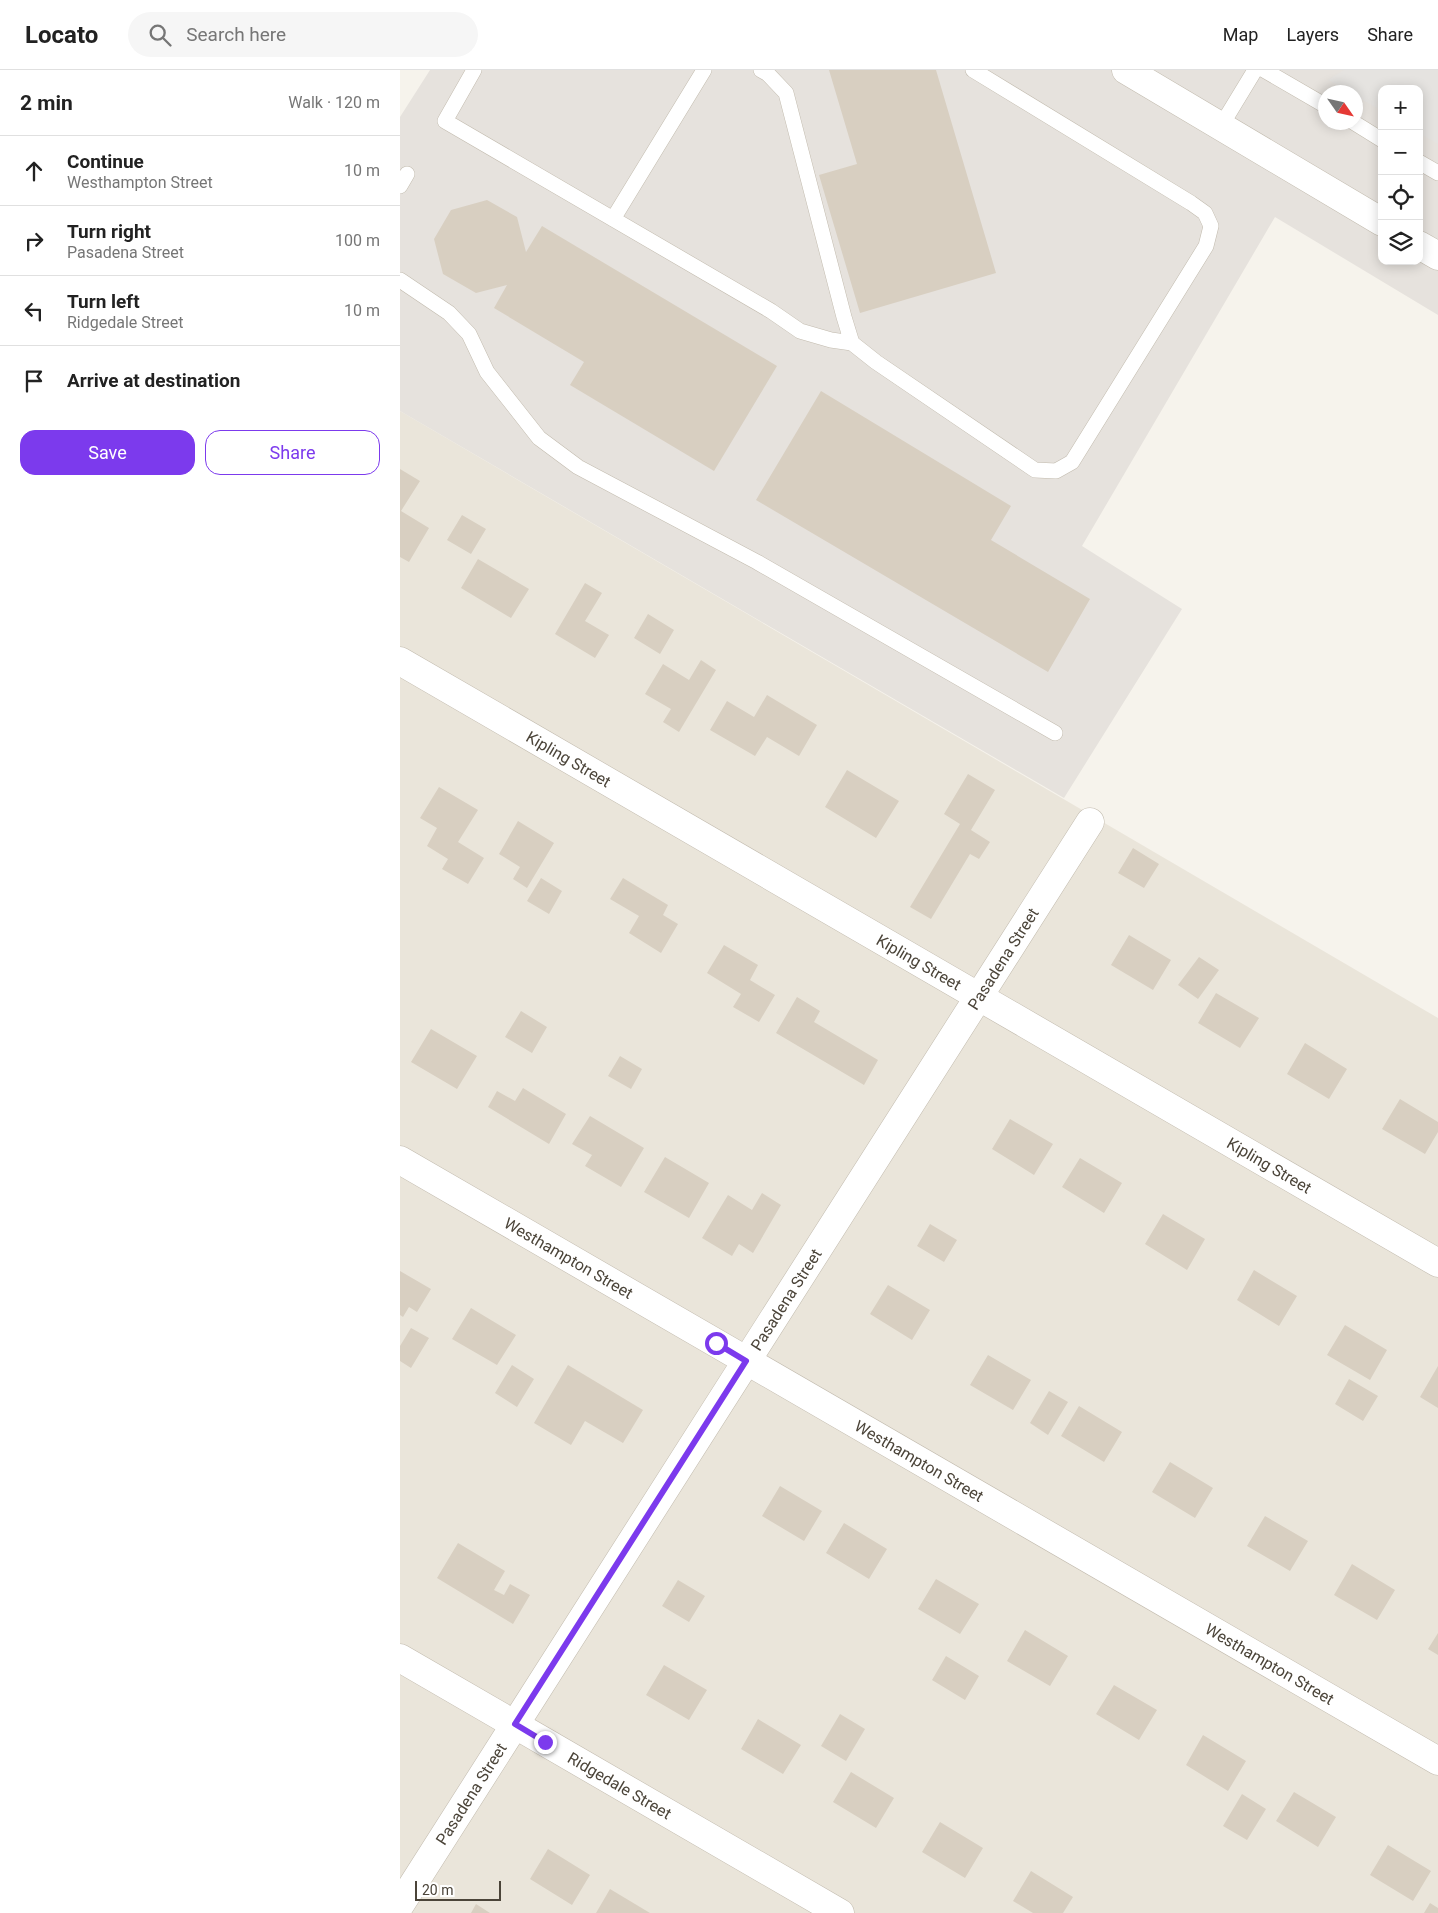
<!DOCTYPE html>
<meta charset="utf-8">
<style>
:root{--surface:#fff;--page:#f6f6f6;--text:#222;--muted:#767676;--line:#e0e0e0;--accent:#7c3aed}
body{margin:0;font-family:Roboto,sans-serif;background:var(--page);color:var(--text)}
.controls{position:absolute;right:15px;top:15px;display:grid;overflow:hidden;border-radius:10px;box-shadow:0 2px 12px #0003}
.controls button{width:45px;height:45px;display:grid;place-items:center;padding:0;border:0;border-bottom:1px solid var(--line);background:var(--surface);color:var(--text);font:25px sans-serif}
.compass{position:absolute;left:918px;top:15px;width:45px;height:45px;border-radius:50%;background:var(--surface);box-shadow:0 2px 12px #0003;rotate:124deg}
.scale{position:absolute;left:15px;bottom:12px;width:86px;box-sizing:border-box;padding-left:5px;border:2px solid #4b4439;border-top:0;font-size:14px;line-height:18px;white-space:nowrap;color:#4b4439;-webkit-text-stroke:4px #fff;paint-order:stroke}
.stop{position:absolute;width:15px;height:15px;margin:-11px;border:4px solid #7c3aed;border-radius:50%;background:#fff}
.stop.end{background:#7c3aed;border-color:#fff;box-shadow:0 1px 5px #0008}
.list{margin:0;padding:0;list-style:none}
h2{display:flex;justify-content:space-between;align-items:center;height:65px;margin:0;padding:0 20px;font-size:21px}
h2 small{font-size:16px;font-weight:400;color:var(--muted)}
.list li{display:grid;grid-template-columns:32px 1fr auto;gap:15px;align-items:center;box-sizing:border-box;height:70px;padding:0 20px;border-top:1px solid var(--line)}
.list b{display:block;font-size:19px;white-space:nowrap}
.list p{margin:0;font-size:16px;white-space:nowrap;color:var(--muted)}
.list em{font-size:16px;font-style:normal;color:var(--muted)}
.actions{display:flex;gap:10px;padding:15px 20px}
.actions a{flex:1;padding:11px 0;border:1px solid var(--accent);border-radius:15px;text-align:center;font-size:18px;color:var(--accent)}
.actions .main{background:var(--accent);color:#fff}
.icon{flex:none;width:28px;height:28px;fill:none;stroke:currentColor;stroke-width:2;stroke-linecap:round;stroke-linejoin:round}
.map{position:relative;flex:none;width:1038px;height:1843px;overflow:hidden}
header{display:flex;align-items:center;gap:30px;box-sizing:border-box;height:70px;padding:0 25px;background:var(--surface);border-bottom:1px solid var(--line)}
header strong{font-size:24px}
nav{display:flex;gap:28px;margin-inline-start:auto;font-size:18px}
.search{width:350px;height:45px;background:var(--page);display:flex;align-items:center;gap:12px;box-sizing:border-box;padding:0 18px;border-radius:28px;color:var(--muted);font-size:19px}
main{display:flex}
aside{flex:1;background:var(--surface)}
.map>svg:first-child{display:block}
.residential{fill:#eae5da}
.industrial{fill:#e6e2dd;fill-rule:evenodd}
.parking{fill:#e5e3e0}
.building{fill:#d8cfc1}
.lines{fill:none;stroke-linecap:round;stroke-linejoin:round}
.lane-casing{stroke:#c2bbae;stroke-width:16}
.street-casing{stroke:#c2bbae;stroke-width:29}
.lane{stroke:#fff;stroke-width:15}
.street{stroke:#fff;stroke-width:28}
.route{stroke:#7c3aed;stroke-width:6}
.labels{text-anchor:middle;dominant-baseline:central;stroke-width:4;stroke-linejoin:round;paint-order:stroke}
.street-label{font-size:16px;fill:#4b4439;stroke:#fff}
</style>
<header>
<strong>Locato</strong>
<div class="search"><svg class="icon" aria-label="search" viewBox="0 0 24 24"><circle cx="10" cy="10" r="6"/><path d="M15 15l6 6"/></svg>Search here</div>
<nav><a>Map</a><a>Layers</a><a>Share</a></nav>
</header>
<main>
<aside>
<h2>2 min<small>Walk · 120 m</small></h2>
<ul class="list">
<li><svg class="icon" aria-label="ahead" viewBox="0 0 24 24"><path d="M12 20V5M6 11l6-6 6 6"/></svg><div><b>Continue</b><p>Westhampton Street</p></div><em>10 m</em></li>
<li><svg class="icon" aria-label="right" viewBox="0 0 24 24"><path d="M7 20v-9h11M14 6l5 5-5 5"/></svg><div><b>Turn right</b><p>Pasadena Street</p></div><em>100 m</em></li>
<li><svg class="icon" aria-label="left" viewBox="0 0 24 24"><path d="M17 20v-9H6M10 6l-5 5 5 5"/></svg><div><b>Turn left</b><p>Ridgedale Street</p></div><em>10 m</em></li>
<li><svg class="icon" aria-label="arrive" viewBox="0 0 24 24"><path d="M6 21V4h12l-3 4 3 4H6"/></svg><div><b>Arrive at destination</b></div></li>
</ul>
<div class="actions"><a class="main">Save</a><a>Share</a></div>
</aside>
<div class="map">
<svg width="1038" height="1843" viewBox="0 0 1038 1843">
<rect width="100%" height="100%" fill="#f6f3ec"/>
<!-- residential -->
<path class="residential" d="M 0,341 L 1038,948 L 1038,1843 L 0,1843 Z"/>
<!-- industrial -->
<path class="industrial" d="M 30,0 L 1038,0 L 1038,245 L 875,147 L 682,476 L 782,539 L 664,728 L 0,341 L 0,47 ZM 982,19 L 1019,19 L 1019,191 L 982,191 ZM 926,22 L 956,22 L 956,52 L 926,52 Z"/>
<!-- parking -->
<path class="parking" d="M 944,0 L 1038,0 L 1038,74 L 1019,63 L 1019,19 L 982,19 L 982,41 L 956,26 L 956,22 L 950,22 L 928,10 Z"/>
<!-- building -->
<path class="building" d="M 429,0 L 536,0 L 596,203 L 460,243 L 419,105 L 457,94 Z
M 87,130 L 117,147 L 126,182 L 142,156 L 377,296 L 314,401 L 170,315 L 184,292 L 94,238 L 107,215 L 76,223 L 43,204 L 34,169 L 51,140 Z
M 421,321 L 611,436 L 591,470 L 690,529 L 648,602 L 356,430 Z
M 0,399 L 20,411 L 1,441 L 29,458 L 9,492 L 0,487 Z
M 62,445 L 86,459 L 71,484 L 47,470 Z
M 78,489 L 129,519 L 111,548 L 61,518 Z
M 185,513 L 202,523 L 185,551 L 209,565 L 195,588 L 155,564 Z
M 248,544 L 274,560 L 260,584 L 234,568 Z
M 301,590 L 316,600 L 279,662 L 263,652 L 271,639 L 245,624 L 263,594 L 289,610 Z
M 367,625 L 417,655 L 399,686 L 367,667 L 355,686 L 310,660 L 327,631 L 354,647 Z
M 447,700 L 499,731 L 476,768 L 425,737 Z
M 568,704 L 595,720 L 571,760 L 590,772 L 579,789 L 570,784 L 531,849 L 510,837 L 560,754 L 544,744 Z
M 39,717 L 78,740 L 58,772 L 84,788 L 68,814 L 42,799 L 48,789 L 27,776 L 37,758 L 20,748 Z
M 118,751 L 154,773 L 127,818 L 113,809 L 120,797 L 99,784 Z
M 733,778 L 759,794 L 744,818 L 718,803 Z
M 141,808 L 162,821 L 149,844 L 127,831 Z
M 223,808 L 268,835 L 263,845 L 278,854 L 261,883 L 229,863 L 239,846 L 210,829 Z
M 729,865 L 771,890 L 753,920 L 711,895 Z
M 324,875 L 358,895 L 350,910 L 375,925 L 359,952 L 333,937 L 341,924 L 307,903 Z
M 799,887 L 819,900 L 798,929 L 778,915 Z
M 816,923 L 859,948 L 840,978 L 798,953 Z
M 397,927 L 420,941 L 414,952 L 478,990 L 464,1015 L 376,963 Z
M 121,941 L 147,957 L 132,983 L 105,967 Z
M 31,959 L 77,986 L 57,1019 L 11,992 Z
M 905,973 L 947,999 L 929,1029 L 887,1004 Z
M 220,986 L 242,999 L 231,1019 L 208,1006 Z
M 123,1018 L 166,1044 L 149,1074 L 88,1037 L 97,1021 L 115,1031 Z
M 1000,1029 L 1038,1052 L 1038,1062 L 1025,1084 L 982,1059 Z
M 190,1046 L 244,1078 L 221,1117 L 185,1096 L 192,1085 L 172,1074 Z
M 610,1049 L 653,1074 L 634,1105 L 592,1079 Z
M 265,1087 L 309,1113 L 289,1148 L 244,1122 Z
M 680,1088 L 722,1113 L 704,1143 L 662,1117 Z
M 362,1123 L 381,1135 L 353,1183 L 339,1174 L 332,1186 L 302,1168 L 328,1125 L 352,1140 Z
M 763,1144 L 805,1169 L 787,1200 L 745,1174 Z
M 530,1154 L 557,1170 L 544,1192 L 517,1176 Z
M 854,1200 L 897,1226 L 879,1256 L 837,1230 Z
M 0,1201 L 31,1219 L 17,1242 L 9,1237 L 3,1247 L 0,1245 Z
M 488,1215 L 530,1240 L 512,1270 L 470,1244 Z
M 71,1238 L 116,1265 L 97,1295 L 52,1269 Z
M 945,1255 L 987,1280 L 970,1310 L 927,1285 Z
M 11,1258 L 29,1268 L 11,1298 L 0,1291 L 0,1276 Z
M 588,1285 L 631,1310 L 613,1340 L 570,1315 Z
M 112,1295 L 134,1309 L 117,1337 L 95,1323 Z
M 168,1295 L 243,1340 L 223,1373 L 185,1351 L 171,1375 L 134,1353 Z
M 1038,1296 L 1038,1338 L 1020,1327 Z
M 949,1309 L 978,1326 L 963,1351 L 935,1334 Z
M 649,1321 L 668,1332 L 648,1365 L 630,1353 Z
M 679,1336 L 722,1362 L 704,1392 L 661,1366 Z
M 770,1392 L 813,1418 L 795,1448 L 752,1422 Z
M 380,1416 L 422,1441 L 404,1471 L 362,1446 Z
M 865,1446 L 908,1471 L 890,1501 L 847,1476 Z
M 444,1453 L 487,1479 L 469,1509 L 426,1483 Z
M 58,1473 L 105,1501 L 94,1520 L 104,1525 L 110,1514 L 130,1525 L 113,1554 L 37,1508 Z
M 952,1494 L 995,1520 L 977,1550 L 934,1525 Z
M 536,1509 L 579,1534 L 560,1564 L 518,1539 Z
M 278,1510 L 305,1526 L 289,1552 L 262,1536 Z
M 625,1560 L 668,1586 L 650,1616 L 607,1591 Z
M 1038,1563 L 1038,1585 L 1028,1579 Z
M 546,1586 L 579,1606 L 565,1630 L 532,1610 Z
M 264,1595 L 307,1620 L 289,1650 L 246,1625 Z
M 714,1615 L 757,1640 L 739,1670 L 696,1644 Z
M 440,1644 L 465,1659 L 446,1691 L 421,1676 Z
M 358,1649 L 401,1675 L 383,1704 L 341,1679 Z
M 803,1665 L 846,1691 L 828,1721 L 786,1695 Z
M 451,1702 L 494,1728 L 476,1758 L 433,1732 Z
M 894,1722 L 936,1747 L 918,1777 L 876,1751 Z
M 842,1724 L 866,1739 L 847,1770 L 823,1756 Z
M 540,1752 L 583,1778 L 565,1808 L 522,1782 Z
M 988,1775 L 1031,1801 L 1013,1831 L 970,1805 Z
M 148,1779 L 190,1805 L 172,1835 L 130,1809 Z
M 631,1801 L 673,1827 L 663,1843 L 633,1843 L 613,1831 Z
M 210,1819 L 250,1843 L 196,1843 Z
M 1030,1833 L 1038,1838 L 1038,1843 L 1024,1843 Z
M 76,1834 L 90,1843 L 71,1843 Z"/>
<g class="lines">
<defs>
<path id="lane" d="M 74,0 L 45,51 L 371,241 L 400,261 L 431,270 L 452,273
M 361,0 L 368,4 L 386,23 L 444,247 L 452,273 L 476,292 L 635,400 L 656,401 L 672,392 L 806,176 L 811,156 L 805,143 L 791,133 L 573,0
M 864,0 L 926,36
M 953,52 L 982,70
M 821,56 L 855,0
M 1019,92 L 1038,103
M 0,116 L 7,104
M 213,149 L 304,0
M 0,210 L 49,243 L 69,264 L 87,302 L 139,368 L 178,397 L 357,492 L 655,663"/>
<g id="street">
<path d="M 726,0 L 982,152"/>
<path d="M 1019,175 L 1038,186"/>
<path id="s1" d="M 0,591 L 1038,1193"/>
<path id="s2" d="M 0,1090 L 1038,1691"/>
<path id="s3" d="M 0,1588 L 440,1843"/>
<path id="s4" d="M 0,1835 L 690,752"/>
</g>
</defs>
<!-- lane casing -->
<use href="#lane" class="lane-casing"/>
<!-- street casing -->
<use href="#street" class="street-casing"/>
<!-- lane -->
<use href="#lane" class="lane"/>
<!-- street -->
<use href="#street" class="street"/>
</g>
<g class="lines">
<!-- route -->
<path class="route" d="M 145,1672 L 115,1654 L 346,1291 L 316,1273"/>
</g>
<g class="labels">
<!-- street labels -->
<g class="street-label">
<text stroke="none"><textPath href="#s1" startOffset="195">Kipling Street</textPath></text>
<text stroke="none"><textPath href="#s4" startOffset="1122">Pasadena Street</textPath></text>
<text stroke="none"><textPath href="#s1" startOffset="600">Kipling Street</textPath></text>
<text stroke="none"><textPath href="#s1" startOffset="1005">Kipling Street</textPath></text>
<text stroke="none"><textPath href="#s2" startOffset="195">Westhampton Street</textPath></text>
<text stroke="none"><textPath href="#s4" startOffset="718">Pasadena Street</textPath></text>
<text stroke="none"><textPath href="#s2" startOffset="600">Westhampton Street</textPath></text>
<text stroke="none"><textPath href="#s2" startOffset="1005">Westhampton Street</textPath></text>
<text stroke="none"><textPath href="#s3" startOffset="254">Ridgedale Street</textPath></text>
<text stroke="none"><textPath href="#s4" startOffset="132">Pasadena Street</textPath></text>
</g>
</g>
</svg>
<div class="controls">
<button>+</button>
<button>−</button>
<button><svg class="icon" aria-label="locate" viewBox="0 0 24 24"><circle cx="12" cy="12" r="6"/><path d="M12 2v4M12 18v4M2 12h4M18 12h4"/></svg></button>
<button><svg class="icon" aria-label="layers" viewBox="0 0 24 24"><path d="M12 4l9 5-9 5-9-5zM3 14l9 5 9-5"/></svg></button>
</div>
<svg class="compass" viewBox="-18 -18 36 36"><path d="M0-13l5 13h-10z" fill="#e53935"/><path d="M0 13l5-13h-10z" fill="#767676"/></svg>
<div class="scale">20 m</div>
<div class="stop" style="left:316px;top:1273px"></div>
<div class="stop end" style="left:145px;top:1672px"></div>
</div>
</main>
